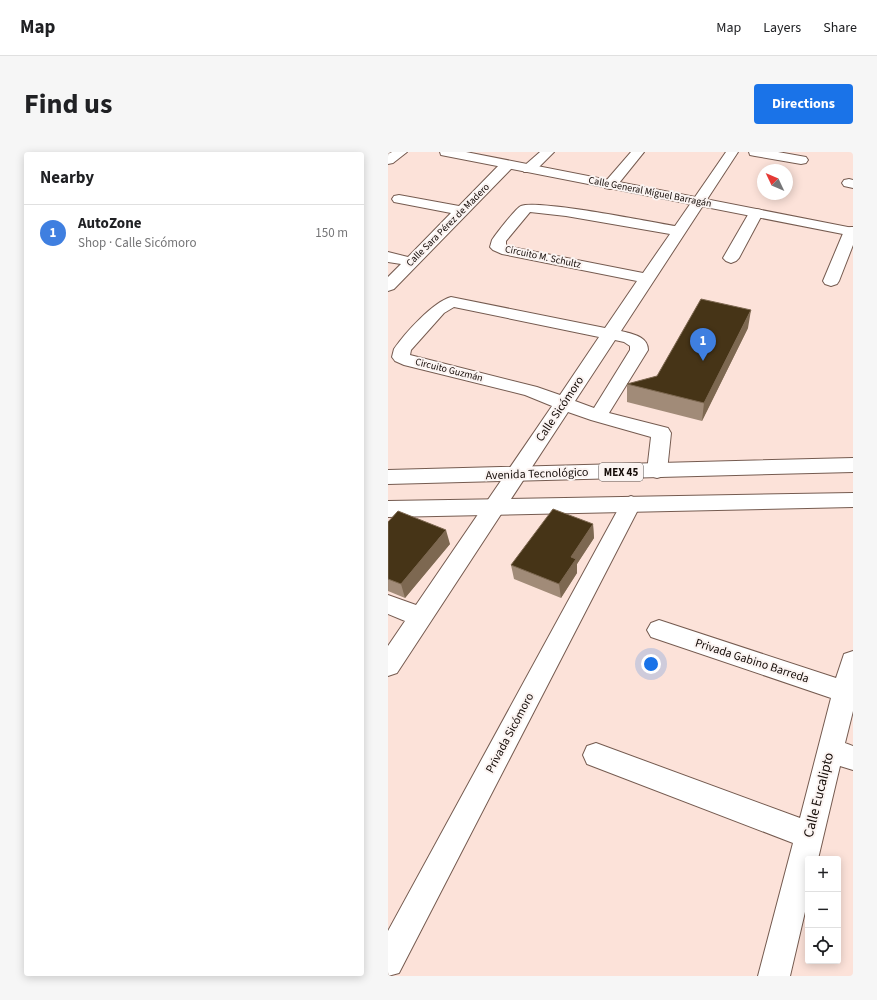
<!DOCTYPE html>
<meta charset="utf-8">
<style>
:root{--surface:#fff;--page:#f6f6f6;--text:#202124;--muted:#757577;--line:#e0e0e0;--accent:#1a73e8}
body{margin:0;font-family:"Source Sans 3",sans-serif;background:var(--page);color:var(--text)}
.controls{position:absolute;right:12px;bottom:12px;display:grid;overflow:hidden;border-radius:4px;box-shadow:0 2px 10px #0003}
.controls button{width:36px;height:36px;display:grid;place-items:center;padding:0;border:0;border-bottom:1px solid var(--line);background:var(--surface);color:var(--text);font:20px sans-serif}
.compass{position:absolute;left:369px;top:12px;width:36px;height:36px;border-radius:50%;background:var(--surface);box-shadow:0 2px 10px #0003;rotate:314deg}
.you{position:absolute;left:263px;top:512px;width:14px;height:14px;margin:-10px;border:3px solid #fff;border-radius:50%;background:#1a73e8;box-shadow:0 0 0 6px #1a73e833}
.badge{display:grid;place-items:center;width:26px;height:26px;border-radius:50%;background:var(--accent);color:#fff;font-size:13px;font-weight:700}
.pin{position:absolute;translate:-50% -33px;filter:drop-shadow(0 1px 2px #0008)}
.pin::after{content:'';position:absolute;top:21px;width:14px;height:12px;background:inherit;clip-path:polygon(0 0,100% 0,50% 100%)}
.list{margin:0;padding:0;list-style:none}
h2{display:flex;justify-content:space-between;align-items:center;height:52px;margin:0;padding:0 16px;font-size:17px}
h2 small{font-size:13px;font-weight:400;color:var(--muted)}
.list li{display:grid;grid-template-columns:26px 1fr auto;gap:12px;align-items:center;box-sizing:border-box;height:56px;padding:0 16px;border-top:1px solid var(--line)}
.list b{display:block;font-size:15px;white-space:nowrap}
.list p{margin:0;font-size:13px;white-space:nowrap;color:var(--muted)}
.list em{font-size:13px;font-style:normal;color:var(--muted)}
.icon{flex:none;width:22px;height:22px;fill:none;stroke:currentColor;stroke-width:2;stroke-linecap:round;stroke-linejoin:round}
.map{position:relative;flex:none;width:465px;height:824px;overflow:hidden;border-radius:4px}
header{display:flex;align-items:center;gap:24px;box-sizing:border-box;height:56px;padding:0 20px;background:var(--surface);border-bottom:1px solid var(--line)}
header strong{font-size:19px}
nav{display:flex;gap:22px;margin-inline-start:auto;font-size:14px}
.intro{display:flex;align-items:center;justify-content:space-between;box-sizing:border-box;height:96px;padding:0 24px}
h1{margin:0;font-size:28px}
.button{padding:10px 18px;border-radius:4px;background:var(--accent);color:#fff;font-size:14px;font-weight:700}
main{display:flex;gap:24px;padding:0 24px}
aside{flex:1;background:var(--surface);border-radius:4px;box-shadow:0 2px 10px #0003}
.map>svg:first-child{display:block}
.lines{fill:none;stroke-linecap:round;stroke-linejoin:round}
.minor-casing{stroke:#755b50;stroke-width:2}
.major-casing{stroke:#755b50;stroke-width:2}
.minor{fill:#fff;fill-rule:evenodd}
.major{fill:#fff;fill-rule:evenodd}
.wall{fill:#a18b78}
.shaded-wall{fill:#7d6851}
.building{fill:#463417;stroke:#7d6851}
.labels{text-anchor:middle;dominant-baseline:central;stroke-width:4;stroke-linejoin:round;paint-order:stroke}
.far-street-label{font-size:10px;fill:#140b07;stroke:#fbf4f2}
.shield{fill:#fbf4f2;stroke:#59514e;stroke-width:1}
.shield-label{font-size:11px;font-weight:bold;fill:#140b07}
.street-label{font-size:12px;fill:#140b07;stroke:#fbf4f2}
.near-street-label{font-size:14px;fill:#140b07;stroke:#fbf4f2}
</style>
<header>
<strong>Map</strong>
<nav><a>Map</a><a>Layers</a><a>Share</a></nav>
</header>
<div class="intro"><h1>Find us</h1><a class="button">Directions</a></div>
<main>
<aside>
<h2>Nearby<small></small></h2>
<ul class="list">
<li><span class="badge" style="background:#3f7fe0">1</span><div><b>AutoZone</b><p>Shop · Calle Sicómoro</p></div><em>150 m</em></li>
</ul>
</aside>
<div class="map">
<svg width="465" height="824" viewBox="0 0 465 824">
<rect width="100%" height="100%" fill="#fce2d9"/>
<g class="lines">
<defs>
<path id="minor" d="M 4,0 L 19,0 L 5,11 L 0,12 L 0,2 Z
M 152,0 L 166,0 L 146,20 L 136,20 L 134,17 L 136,14 Z
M 243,0 L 256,0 L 227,36 L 222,37 L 217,36 L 215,33 L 217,30 Z
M 338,0 L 350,0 L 233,179 C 244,182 260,184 260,198 L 221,261 L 280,276 L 283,281 L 279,319 L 276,324 L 269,326 L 262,324 L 259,319 L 263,285 L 203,268 L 180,260 L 9,521 L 0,524 L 0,494 L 17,469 L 0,462 L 0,443 L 28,453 L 164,254 L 137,243 L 16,213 L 7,209 L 4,205 L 6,197 C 17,181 45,150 63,145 L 217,176 L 249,129 L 114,102 L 105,98 L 102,95 L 104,88 C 108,82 128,56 133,54 C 149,47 263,70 287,74 ZM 142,60 L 178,64 L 282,82 L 255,121 L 123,95 L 118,93 L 118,89 ZM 66,155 L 211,185 L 172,243 L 149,235 L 22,203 L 23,198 L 56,161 ZM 227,188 L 236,190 L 242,194 L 242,198 L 206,256 L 187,249 Z
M 361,0 L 390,0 L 418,5 L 420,8 L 418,11 L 413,12 L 367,4 L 362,3 Z
M 119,9 L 124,10 L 126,13 L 124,16 L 6,137 L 0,139 L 0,125 L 13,112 L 0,110 L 0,100 L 20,105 L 63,61 L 6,50 L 4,47 L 6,44 L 11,43 L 71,54 L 114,10 Z
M 461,27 L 465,28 L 465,36 L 456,34 L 454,31 L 456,28 Z
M 368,57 L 373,58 L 375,61 L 351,106 L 348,109 L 343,111 L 338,109 L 335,106 L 361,61 L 363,58 Z
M 463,75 L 465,75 L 465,93 L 451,129 L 449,132 L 443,134 L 437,132 L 435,129 L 456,79 L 458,76 Z
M 243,344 L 250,347 L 253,352 L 11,821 L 0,824 L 0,779 L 233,352 L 236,347 Z
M 271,468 L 448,526 L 456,502 L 465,499 L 465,559 L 457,591 L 465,594 L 465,618 L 452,614 L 430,707 L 420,707 L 420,747 L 402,824 L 370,824 L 405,691 L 199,612 L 195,603 L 199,594 L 208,591 L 412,666 L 443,546 L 263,485 L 259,478 L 263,471 Z"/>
<path id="major" d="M 52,0 L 78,0 L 465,76 L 465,84 L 58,4 L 53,3 Z
M 465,306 L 465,320 L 0,332 L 0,318 Z
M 465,341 L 465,355 L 0,365 L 0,349 Z"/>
</defs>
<!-- minor casing -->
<use href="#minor" class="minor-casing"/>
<!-- major casing -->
<use href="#major" class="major-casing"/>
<!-- minor -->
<use href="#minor" class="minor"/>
<!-- major -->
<use href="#major" class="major"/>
</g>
<!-- wall -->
<path class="wall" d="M 360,176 L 314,269 L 239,250 L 239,232 L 269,224 Z
M 0,370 L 62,392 L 17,446 L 0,439 Z
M 205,372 L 206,386 L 189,412 L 189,421 L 173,446 L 126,427 L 123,413 Z"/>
<!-- shaded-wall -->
<path class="shaded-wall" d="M 363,158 L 360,176 L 314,269 L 316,251 Z
M 205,372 L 206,386 L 189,412 L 189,421 L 173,446 L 171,432 L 183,405 Z
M 58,378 L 62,392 L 17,446 L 13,432 Z"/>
<!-- building -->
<path class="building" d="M 313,147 L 363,158 L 316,251 L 239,232 L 269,224 Z
M 165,357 L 205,372 L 183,405 L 188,407 L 171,432 L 123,413 Z
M 10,359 L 58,378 L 13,432 L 0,427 L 0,370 Z"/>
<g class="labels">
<!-- far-street labels -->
<g class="far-street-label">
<text transform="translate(262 40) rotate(11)">Calle General Miguel Barragán</text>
<text transform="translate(60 73) rotate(-45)">Calle Sara Pérez de Madero</text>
<text transform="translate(155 105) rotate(12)">Circuito M. Schultz</text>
<text transform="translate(61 218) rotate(14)">Circuito Guzmán</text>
</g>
<!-- shield labels -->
<rect class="shield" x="211" y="311" width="44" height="18" rx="3"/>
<g class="shield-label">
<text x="233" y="320">MEX 45</text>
</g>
<!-- street labels -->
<g class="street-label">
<text transform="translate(172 257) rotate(-56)">Calle Sicómoro</text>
<text transform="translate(149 322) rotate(-2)">Avenida Tecnológico</text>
<text transform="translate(364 509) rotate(18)">Privada Gabino Barreda</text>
<text transform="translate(122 581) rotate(-62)">Privada Sicómoro</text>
</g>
<!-- near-street labels -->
<g class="near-street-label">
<text transform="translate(431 643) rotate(-76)">Calle Eucalipto</text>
</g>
</g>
</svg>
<div class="controls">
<button>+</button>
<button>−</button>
<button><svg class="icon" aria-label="locate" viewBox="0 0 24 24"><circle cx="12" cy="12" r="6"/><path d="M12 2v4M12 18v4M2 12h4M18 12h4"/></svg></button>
</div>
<svg class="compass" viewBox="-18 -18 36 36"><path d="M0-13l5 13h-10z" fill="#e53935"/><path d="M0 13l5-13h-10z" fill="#757577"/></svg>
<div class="you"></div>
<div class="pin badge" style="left:315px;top:209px;background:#3f7fe0">1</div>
</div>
</main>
